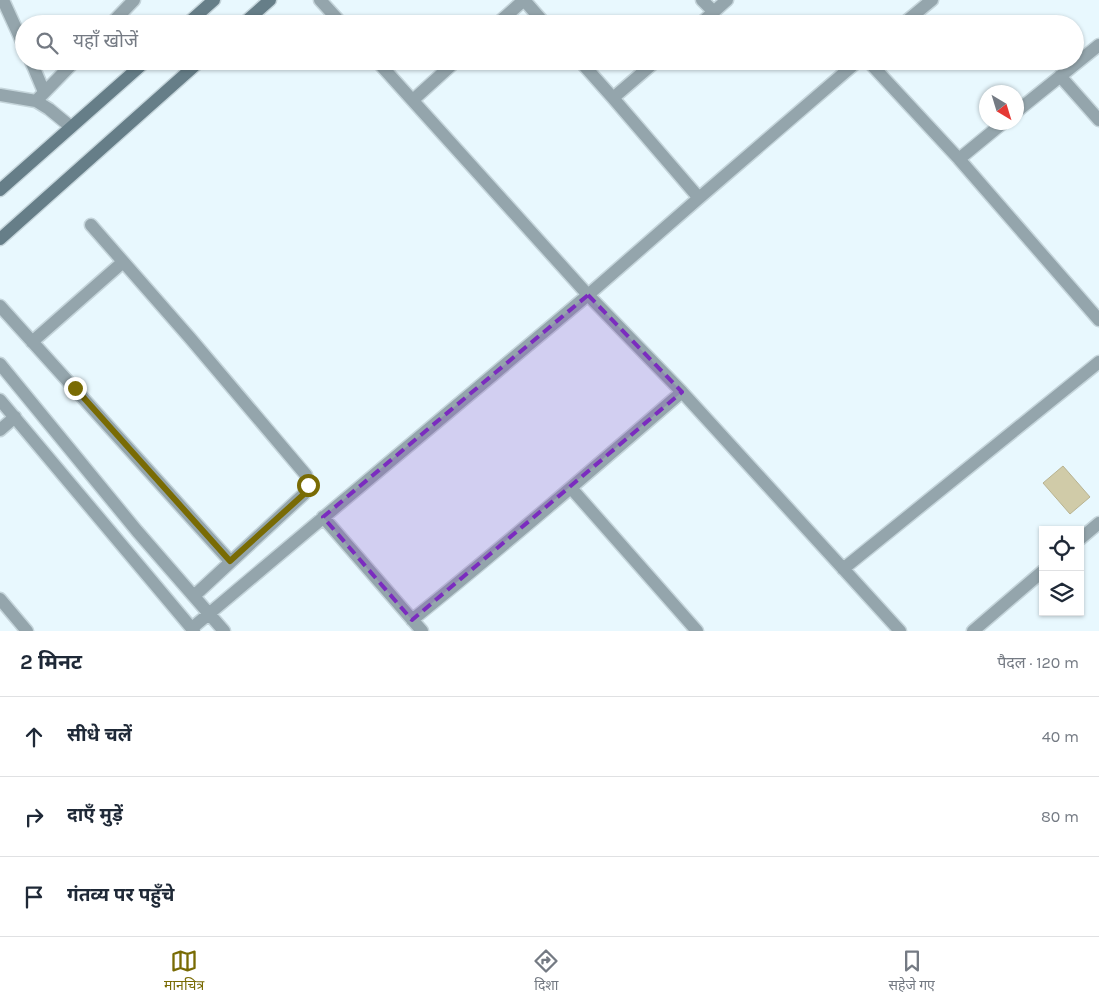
<!DOCTYPE html>
<html lang="hi">
<meta charset="utf-8">
<style>
:root{--surface:#fff;--page:#f6f6f7;--text:#1f2937;--muted:#747a83;--line:#e0e1e3;--accent:#796b04}
body{margin:0;font-family:Karla,"Noto Sans Devanagari",sans-serif;background:var(--page);color:var(--text)}
.controls{position:absolute;right:15px;bottom:15px;display:grid;overflow:hidden;border-radius:0px;box-shadow:0 1px 4px #0004}
.controls button{width:45px;height:45px;display:grid;place-items:center;padding:0;border:0;border-bottom:1px solid var(--line);background:var(--surface);color:var(--text);font:25px sans-serif}
.compass{position:absolute;left:979px;top:85px;width:45px;height:45px;border-radius:50%;background:var(--surface);box-shadow:0 1px 4px #0004;rotate:142deg}
.stop{position:absolute;width:15px;height:15px;margin:-11px;border:4px solid #796b04;border-radius:50%;background:#fff}
.stop.end{background:#796b04;border-color:#fff;box-shadow:0 1px 5px #0008}
.list{margin:0;padding:0;list-style:none}
h2{display:flex;justify-content:space-between;align-items:center;height:65px;margin:0;padding:0 20px;font-size:21px}
h2 small{font-size:16px;font-weight:400;color:var(--muted)}
.list li{display:grid;grid-template-columns:32px 1fr auto;gap:15px;align-items:center;box-sizing:border-box;height:80px;padding:0 20px;border-top:1px solid var(--line)}
.list b{display:block;font-size:19px;white-space:nowrap}
.list em{font-size:16px;font-style:normal;color:var(--muted)}
.icon{flex:none;width:28px;height:28px;fill:none;stroke:currentColor;stroke-width:2;stroke-linecap:round;stroke-linejoin:round}
.map{position:relative;flex:none;width:1099px;height:631px;overflow:hidden}
.search{position:absolute;background:var(--surface);box-shadow:0 1px 4px #0004;left:15px;right:15px;top:15px;height:55px;display:flex;align-items:center;gap:12px;box-sizing:border-box;padding:0 18px;border-radius:28px;color:var(--muted);font-size:19px}
.sheet{height:305px;background:var(--surface)}
nav{display:flex;justify-content:space-around;align-items:center;box-sizing:border-box;height:70px;border-top:1px solid var(--line);background:var(--surface);font-size:14px;color:var(--muted)}
nav a{display:grid;justify-items:center;gap:2px}
nav .on{color:var(--accent)}
.map>svg:first-child{display:block}
.building{fill:#d0cba8;stroke:#b8b391}
.lines{fill:none;stroke-linecap:round;stroke-linejoin:round}
.street-casing{stroke:#c5d5db;stroke-width:15}
.secondary-casing{stroke:#c5d5db;stroke-width:15}
.street{stroke:#94a5ac;stroke-width:12}
.secondary{stroke:#667e88;stroke-width:12}
.route{stroke:#796b04;stroke-width:6}
.marked{fill:#7b2cbf;fill-opacity:0.2;stroke:#7b2cbf;stroke-width:4;stroke-dasharray:10 6;stroke-linejoin:round}
</style>
<div class="map">
<svg width="1099" height="631" viewBox="0 0 1099 631">
<rect width="100%" height="100%" fill="#e8f8fe"/>
<!-- building -->
<path class="building" d="M 1063,466 L 1090,497 L 1070,514 L 1043,483 Z"/>
<g class="lines">
<defs>
<path id="street" d="M 3,0 L 24,46
M 320,0 L 342,24
M 702,0 L 714,12
M 111,24 L 134,0
M 497,24 L 524,0 L 545,24
M 700,24 L 727,0
M 903,24 L 932,0
M 31,61 L 44,92
M 377,61 L 588,295 L 682,392 L 900,631
M 580,61 L 613,98 L 699,198
M 868,61 L 959,159 L 1099,320
M 1060,76 L 1099,120
M 0,95 L 36,101 L 49,109 L 71,127
M 613,98 L 656,61
M 413,100 L 456,61
M 36,101 L 75,61
M 1016,112 L 1099,45
M 959,159 L 1004,122
M 91,225 L 190,338 L 306,475 L 308,485 L 304,494 L 194,596
M 0,306 L 230,561
M 32,342 L 123,262
M 0,364 L 137,531 L 224,631
M 0,400 L 194,631
M 0,430 L 15,417
M 571,488 L 697,631
M 323,517 L 422,631
M 1080,539 L 1099,523
M 843,569 L 1099,362
M 0,599 L 27,631
M 412,620 C 504,546 593,469 682,392
M 192,628 L 588,295 L 699,198 L 858,61
M 973,631 L 1043,571"/>
<path id="secondary" d="M 187,24 L 214,0
M 243,24 L 270,0
M 0,190 L 146,61
M 0,239 L 200,61"/>
</defs>
<!-- street casing -->
<use href="#street" class="street-casing"/>
<!-- secondary casing -->
<use href="#secondary" class="secondary-casing"/>
<!-- street -->
<use href="#street" class="street"/>
<!-- secondary -->
<use href="#secondary" class="secondary"/>
</g>
<g class="lines">
<!-- route -->
<path class="route" d="M 75,388 L 230,561 L 304,494 L 308,485"/>
</g>
<!-- marked area -->
<path class="marked" d="M 588,295 L 682,392 L 412,620 L 323,517 Z"/>
</svg>
<div class="controls">
<button><svg class="icon" aria-label="locate" viewBox="0 0 24 24"><circle cx="12" cy="12" r="6"/><path d="M12 2v4M12 18v4M2 12h4M18 12h4"/></svg></button>
<button><svg class="icon" aria-label="layers" viewBox="0 0 24 24"><path d="M12 4l9 5-9 5-9-5zM3 14l9 5 9-5"/></svg></button>
</div>
<svg class="compass" viewBox="-18 -18 36 36"><path d="M0-13l5 13h-10z" fill="#e53935"/><path d="M0 13l5-13h-10z" fill="#747a83"/></svg>
<div class="stop" style="left:308px;top:485px"></div>
<div class="stop end" style="left:75px;top:388px"></div>
<div class="search"><svg class="icon" aria-label="search" viewBox="0 0 24 24"><circle cx="10" cy="10" r="6"/><path d="M15 15l6 6"/></svg>यहाँ खोजें</div>
</div>
<section class="sheet">
<h2>2 मिनट<small>पैदल · 120 m</small></h2>
<ul class="list">
<li><svg class="icon" aria-label="ahead" viewBox="0 0 24 24"><path d="M12 20V5M6 11l6-6 6 6"/></svg><div><b>सीधे चलें</b></div><em>40 m</em></li>
<li><svg class="icon" aria-label="right" viewBox="0 0 24 24"><path d="M7 20v-9h11M14 6l5 5-5 5"/></svg><div><b>दाएँ मुड़ें</b></div><em>80 m</em></li>
<li><svg class="icon" aria-label="arrive" viewBox="0 0 24 24"><path d="M6 21V4h12l-3 4 3 4H6"/></svg><div><b>गंतव्य पर पहुँचे</b></div></li>
</ul>
</section>
<nav>
<a class="on"><svg class="icon" aria-label="map" viewBox="0 0 24 24"><path d="M3 6l6-2 6 2 6-2v14l-6 2-6-2-6 2zM9 4v14M15 6v14"/></svg>मानचित्र</a>
<a><svg class="icon" aria-label="directions" viewBox="0 0 24 24"><path d="M12 3l9 9-9 9-9-9zM9 14v-3h6M13 9l2 2-2 2"/></svg>दिशा</a>
<a><svg class="icon" aria-label="saved" viewBox="0 0 24 24"><path d="M7 4h10v16l-5-4-5 4z"/></svg>सहेजे गए</a>
</nav>
